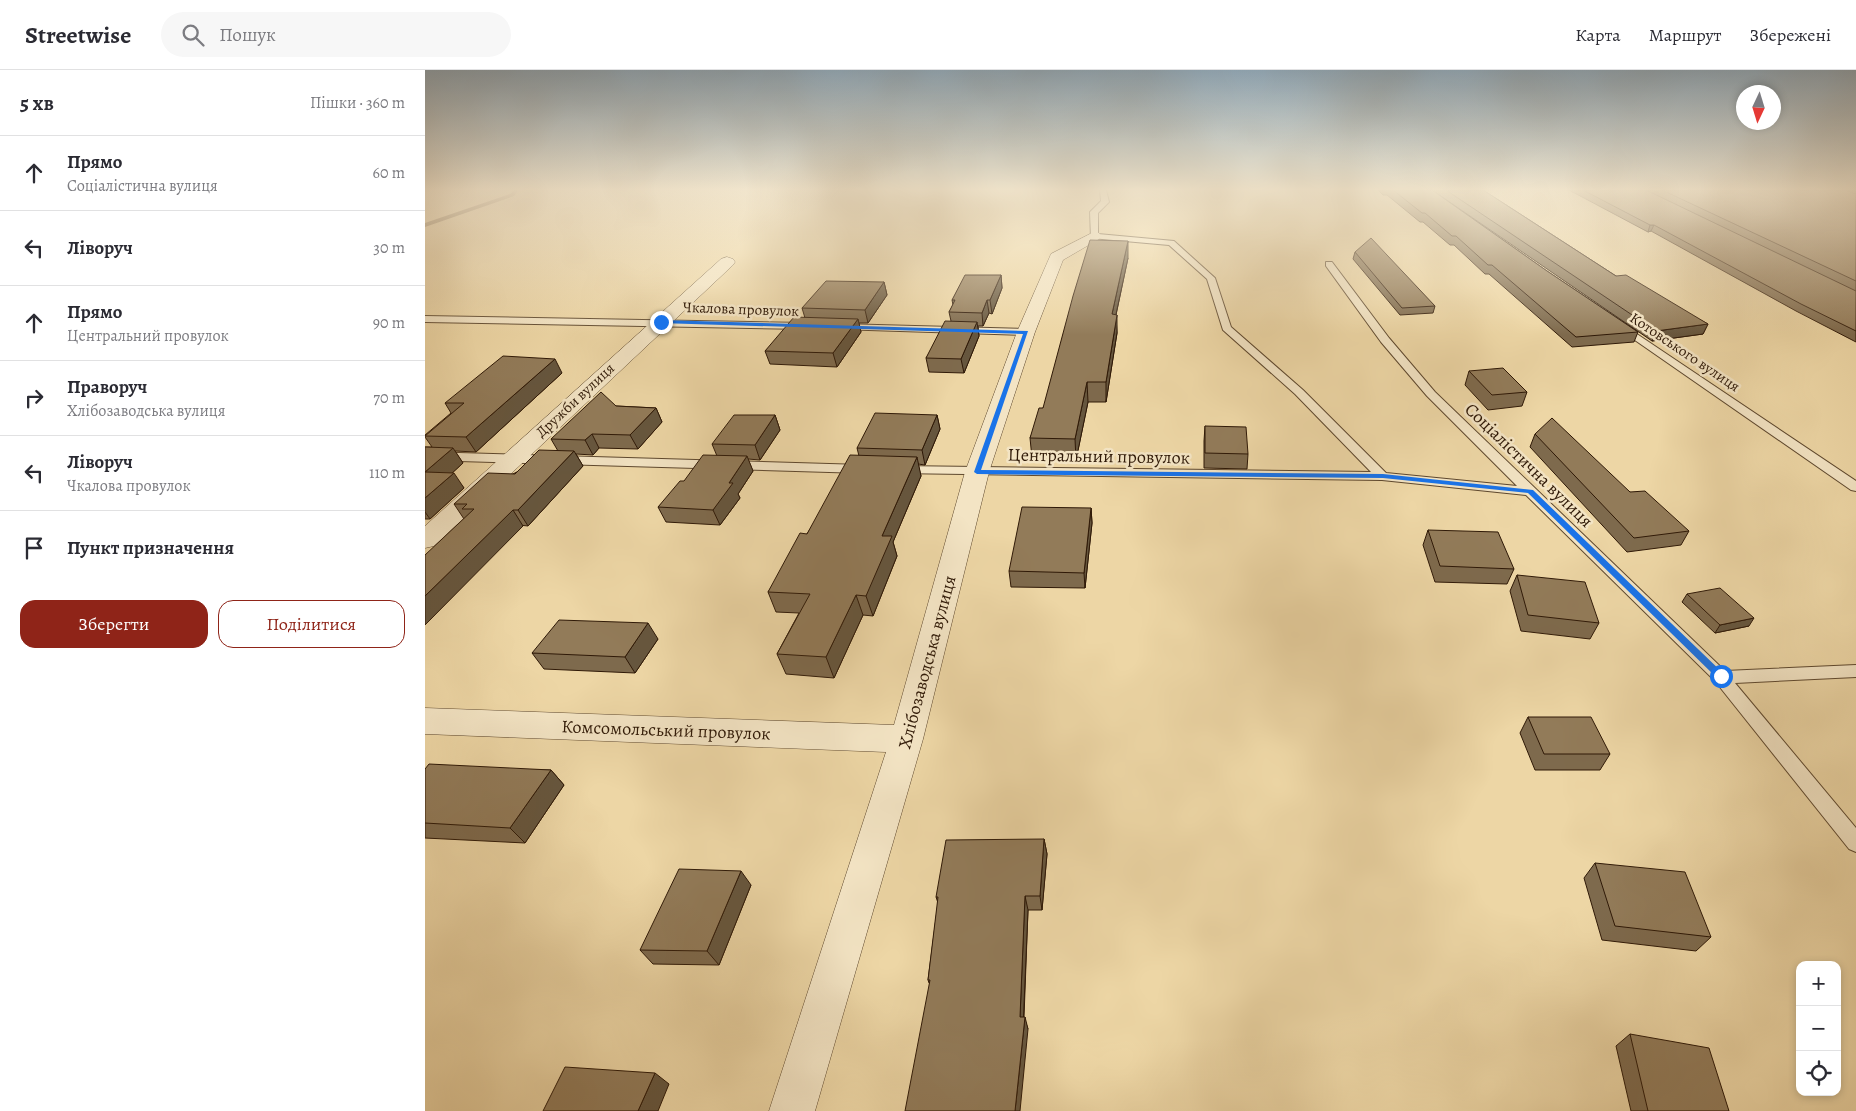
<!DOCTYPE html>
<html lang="uk">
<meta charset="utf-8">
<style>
:root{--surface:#fff;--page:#f7f7f7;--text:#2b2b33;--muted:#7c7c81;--line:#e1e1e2;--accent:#8f2418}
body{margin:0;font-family:Alegreya,serif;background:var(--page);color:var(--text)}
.controls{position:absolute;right:15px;bottom:15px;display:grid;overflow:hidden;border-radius:10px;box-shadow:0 2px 8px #0003}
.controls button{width:45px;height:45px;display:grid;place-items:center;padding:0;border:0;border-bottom:1px solid var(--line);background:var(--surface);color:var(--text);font:25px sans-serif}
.compass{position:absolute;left:1311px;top:15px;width:45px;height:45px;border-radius:50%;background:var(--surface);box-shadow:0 2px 8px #0003;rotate:184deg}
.stop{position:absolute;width:15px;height:15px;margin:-11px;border:4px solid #1a73e8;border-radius:50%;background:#fff}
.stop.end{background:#1a73e8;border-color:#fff;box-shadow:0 1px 5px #0008}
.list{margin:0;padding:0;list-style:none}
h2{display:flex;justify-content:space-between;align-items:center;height:65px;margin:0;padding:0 20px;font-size:21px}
h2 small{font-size:16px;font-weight:400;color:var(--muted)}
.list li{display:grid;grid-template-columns:32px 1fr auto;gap:15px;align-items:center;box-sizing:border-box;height:75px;padding:0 20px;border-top:1px solid var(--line)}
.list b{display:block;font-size:19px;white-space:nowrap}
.list p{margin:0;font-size:16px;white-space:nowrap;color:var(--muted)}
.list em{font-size:16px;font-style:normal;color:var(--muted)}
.actions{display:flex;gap:10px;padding:15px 20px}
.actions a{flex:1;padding:11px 0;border:1px solid var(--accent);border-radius:15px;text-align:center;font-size:18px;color:var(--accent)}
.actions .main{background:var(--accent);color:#fff}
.icon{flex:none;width:28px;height:28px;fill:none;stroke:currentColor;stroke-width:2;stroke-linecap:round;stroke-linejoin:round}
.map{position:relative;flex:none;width:1431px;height:1041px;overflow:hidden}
header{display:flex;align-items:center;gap:30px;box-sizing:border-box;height:70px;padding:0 25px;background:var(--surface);border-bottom:1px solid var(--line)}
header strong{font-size:24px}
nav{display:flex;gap:28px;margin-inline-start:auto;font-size:18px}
.search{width:350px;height:45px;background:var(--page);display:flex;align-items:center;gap:12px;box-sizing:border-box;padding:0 18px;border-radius:28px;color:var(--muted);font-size:19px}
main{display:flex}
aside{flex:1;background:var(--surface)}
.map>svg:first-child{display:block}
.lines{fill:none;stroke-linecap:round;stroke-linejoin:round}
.stream{fill:#7a6445;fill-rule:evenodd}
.lane-casing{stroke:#5e482e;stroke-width:2}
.street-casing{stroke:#5e482e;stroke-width:1}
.lane{fill:#f3e4c4;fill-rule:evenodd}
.street{fill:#f3e4c4;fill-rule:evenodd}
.wall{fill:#7e6a4d;stroke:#2f1907}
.shaded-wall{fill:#66563e;stroke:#2f1907}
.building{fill:#927b59;stroke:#2f1907}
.route{fill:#1a73e8}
.labels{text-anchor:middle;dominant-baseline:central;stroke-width:5;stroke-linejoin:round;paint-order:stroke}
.far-street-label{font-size:15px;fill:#2f1907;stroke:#f3e4c4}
.street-label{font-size:18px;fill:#2f1907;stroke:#f3e4c4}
</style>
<header>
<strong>Streetwise</strong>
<div class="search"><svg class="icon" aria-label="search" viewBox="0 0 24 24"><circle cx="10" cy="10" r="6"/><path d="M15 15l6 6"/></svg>Пошук</div>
<nav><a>Карта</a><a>Маршрут</a><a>Збережені</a></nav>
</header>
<main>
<aside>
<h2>5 хв<small>Пішки · 360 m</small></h2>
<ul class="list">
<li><svg class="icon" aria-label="ahead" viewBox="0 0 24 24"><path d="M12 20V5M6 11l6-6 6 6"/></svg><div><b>Прямо</b><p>Соціалістична вулиця</p></div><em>60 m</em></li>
<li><svg class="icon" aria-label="left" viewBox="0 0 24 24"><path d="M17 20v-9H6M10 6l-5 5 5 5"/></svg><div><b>Ліворуч</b></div><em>30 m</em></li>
<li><svg class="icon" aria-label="ahead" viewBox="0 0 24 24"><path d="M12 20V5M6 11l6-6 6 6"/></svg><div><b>Прямо</b><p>Центральний провулок</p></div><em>90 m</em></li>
<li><svg class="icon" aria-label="right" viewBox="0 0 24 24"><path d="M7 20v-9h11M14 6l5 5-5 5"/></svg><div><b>Праворуч</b><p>Хлібозаводська вулиця</p></div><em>70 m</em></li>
<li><svg class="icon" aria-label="left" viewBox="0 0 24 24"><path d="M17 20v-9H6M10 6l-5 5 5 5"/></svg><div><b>Ліворуч</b><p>Чкалова провулок</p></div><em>110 m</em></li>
<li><svg class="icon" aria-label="arrive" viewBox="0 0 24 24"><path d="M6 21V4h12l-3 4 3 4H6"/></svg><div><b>Пункт призначення</b></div></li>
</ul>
<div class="actions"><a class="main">Зберегти</a><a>Поділитися</a></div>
</aside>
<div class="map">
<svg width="1431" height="1041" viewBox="0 0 1431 1041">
<rect width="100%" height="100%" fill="#edd6a5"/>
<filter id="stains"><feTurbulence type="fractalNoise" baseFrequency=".004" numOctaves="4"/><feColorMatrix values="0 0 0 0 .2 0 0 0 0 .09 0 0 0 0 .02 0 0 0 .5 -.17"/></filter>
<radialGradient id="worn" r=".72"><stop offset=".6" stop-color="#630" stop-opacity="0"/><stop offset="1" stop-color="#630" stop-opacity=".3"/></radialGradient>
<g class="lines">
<!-- stream -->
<path class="stream" d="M 89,120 L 93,120 L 89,126 L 0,157 L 0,153 L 85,124 Z"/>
<defs>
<path id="lane" d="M 675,120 L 681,120 L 684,132 L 673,143 L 673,164 L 749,171 L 790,208 L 806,257 L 878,320 L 961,403 L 1092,416 L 1002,326 L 956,272 L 901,196 L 901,192 L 907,192 L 964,268 L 1010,322 L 1300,601 L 1431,595 L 1431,607 L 1310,613 L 1431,758 L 1431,782 L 1424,779 L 1290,611 L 1101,425 L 957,410 L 470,403 L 468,400 L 470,397 L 474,396 L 946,402 L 870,324 L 798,260 L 782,209 L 744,175 L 666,168 L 665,142 L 676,131 Z
M 0,246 L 382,253 L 387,256 L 382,259 L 0,252 Z
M 1194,252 L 1431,411 L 1431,421 L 1426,420 L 1191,257 L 1191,253 Z
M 415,254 L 601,259 L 606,262 L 601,265 L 412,259 L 412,255 Z
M 0,382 L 438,395 L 444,399 L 438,403 L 0,390 Z"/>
<path id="street" d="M 669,162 L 674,163 L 676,166 L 674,169 L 638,190 L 610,262 L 564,402 L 498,669 L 390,1041 L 344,1041 L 461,682 L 0,664 L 0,638 L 469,655 L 540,402 L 592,262 L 626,184 Z
M 302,187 L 308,189 L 310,192 L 308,195 L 9,476 L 0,478 L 0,456 L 296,189 Z"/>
</defs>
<!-- lane casing -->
<use href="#lane" class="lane-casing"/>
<!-- street casing -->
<use href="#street" class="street-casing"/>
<!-- lane -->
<use href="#lane" class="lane"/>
<!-- street -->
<use href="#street" class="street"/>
</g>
<!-- wall -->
<path class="wall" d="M 953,120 L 1007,120 L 1122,201 L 1213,262 L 1209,272 L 1147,277 L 1064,204 L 1060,204 L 1029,175 L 1025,175 L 998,152 L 995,152 L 962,125 L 958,125 Z
M 1007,120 L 1058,120 L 1191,206 L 1283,254 L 1278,264 L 1227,271 Z
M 1144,120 L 1431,120 L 1431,272 L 1371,241 L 1226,161 L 1223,162 Z
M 930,182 L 1010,236 L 1008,243 L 975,245 L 928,189 Z
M 703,188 L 691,245 L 692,263 L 681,332 L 663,332 L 651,390 L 607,388 L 605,368 L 618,338 Z
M 576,205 L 577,218 L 567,244 L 564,243 L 558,256 L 553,256 L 554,266 L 539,303 L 504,302 L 501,288 L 526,251 L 524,242 L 528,235 L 527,230 Z
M 459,212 L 462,225 L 443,253 L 434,253 L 436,262 L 412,297 L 345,294 L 340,281 L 380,248 L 377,238 Z
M 1044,301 L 1102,322 L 1097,336 L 1063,340 L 1040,315 Z
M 137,303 L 51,382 L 30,381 L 38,393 L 27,403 L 39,418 L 5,449 L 0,449 L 0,377 L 7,377 L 0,367 L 0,365 L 26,343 L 20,333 Z
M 191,336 L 231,338 L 237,352 L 213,379 L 174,378 L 168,385 L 151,384 L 158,396 L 103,456 L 39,449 L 29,434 L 133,381 L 126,369 Z
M 350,345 L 355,360 L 335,390 L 323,389 L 328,401 L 313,424 L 315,428 L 295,455 L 241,452 L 233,437 L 259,411 L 292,386 L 287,374 Z
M 512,345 L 515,359 L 500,395 L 493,394 L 496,406 L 468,472 L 472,486 L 448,546 L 438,545 L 409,608 L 361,604 L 352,584 L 374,543 L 351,542 L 343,522 L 434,386 L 432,378 Z
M 780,356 L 823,384 L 822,399 L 779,398 L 779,371 Z
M 1110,364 L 1205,422 L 1264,461 L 1256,475 L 1202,482 L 1105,377 Z
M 666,438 L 667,453 L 660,518 L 586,517 L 584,501 Z
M 1003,460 L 1089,499 L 1082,514 L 1010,512 L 998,475 Z
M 1092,505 L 1174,553 L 1165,569 L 1096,561 L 1085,521 Z
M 1262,524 L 1324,556 L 1290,563 L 1257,532 Z
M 233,569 L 210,603 L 119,599 L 107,583 Z
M 1103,647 L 1185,684 L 1175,700 L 1110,700 L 1095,663 Z
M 0,699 L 126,700 L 139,715 L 100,773 L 0,768 Z
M 619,769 L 622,784 L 617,840 L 603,840 L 599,947 L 603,959 L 504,913 L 503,910 L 513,833 L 511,827 Z
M 1170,793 L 1286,867 L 1271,881 L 1177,870 L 1159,808 Z
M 326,815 L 294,895 L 228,894 L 215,880 Z
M 1205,964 L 1304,1041 L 1206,1041 L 1191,976 Z"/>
<!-- shaded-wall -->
<path class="shaded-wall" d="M 1225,155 L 1229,155 L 1226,161 L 1223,162 Z
M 703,171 L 703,188 L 687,263 L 687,244 Z
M 576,205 L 577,218 L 567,244 L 565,230 Z
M 459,212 L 462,225 L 443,253 L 440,240 Z
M 562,230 L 564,243 L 558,256 L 557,243 Z
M 692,245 L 692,263 L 681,332 L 681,312 Z
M 433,249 L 436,262 L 412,297 L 408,283 Z
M 552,252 L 554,266 L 539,303 L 536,289 Z
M 1283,254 L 1278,264 L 1227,271 L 1231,261 Z
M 130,289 L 137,303 L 51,382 L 41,367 Z
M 662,312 L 663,332 L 651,390 L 650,369 Z
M 231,338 L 237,352 L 213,379 L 205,365 Z
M 350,345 L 355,360 L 335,390 L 330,375 Z
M 512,345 L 515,359 L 500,395 L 497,380 Z
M 167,364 L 174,378 L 168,385 L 160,370 Z
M 28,378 L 38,393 L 11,418 L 0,402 Z
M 149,381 L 158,396 L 103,456 L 93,440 Z
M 322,386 L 328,401 L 313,424 L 315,428 L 295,455 L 288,440 L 304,413 Z
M 492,387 L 496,406 L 468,472 L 472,486 L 448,546 L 441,526 L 457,466 Z
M 29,403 L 39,418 L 5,449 L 0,442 L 0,428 Z
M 666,438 L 667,453 L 660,518 L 659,503 Z
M 88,440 L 98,456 L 0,555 L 0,526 Z
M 431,525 L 438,545 L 409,608 L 401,587 Z
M 1329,548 L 1324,556 L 1290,563 L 1295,555 Z
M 223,553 L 233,569 L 210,603 L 200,587 Z
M 126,700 L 139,715 L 100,773 L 85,758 Z
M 619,769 L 622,784 L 617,840 L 615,826 Z
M 316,801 L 326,815 L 294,895 L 282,881 Z
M 600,826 L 603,840 L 598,959 L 595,947 Z
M 600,947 L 603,959 L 595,1041 L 590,1041 Z
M 230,1003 L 244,1014 L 233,1041 L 213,1041 Z"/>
<!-- building -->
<path class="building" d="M 968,120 L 1007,120 L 1122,201 L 1213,262 L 1151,267 L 1067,195 L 1063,195 L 1031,166 L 1027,166 L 1000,143 L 997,143 Z
M 1021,120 L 1058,120 L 1191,206 L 1201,205 L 1283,254 L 1231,261 Z
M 1158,120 L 1221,120 L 1431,221 L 1431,261 L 1376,234 L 1229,155 L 1225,155 Z
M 1237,120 L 1420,120 L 1431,124 L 1431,211 Z
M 946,168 L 1010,236 L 977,238 L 930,182 Z
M 665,170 L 703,171 L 687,244 L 692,245 L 681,312 L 662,312 L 650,369 L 605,368 L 614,338 L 618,338 L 648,226 Z
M 540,205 L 576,205 L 565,230 L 562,230 L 557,243 L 524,242 L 530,230 L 527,230 Z
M 401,211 L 459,212 L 440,240 L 377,238 Z
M 369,247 L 433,249 L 408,283 L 340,281 Z
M 520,251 L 552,252 L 536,289 L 501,288 Z
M 78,286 L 130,289 L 41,367 L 0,366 L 39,333 L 20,333 Z
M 1078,298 L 1102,322 L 1067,325 L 1044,301 Z
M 176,322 L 191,336 L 231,338 L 205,365 L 167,364 L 160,370 L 126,369 Z
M 450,343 L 512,345 L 497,380 L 432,378 Z
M 309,345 L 350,345 L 330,375 L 287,374 Z
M 1127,348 L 1205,422 L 1220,421 L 1264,461 L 1209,468 L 1110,364 Z
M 780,356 L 821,357 L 823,384 L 780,383 Z
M 0,377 L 28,378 L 0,402 Z
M 114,380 L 149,381 L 93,440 L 88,440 L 0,526 L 0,485 L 49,439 L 37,439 L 42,434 L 29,434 L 63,403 L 90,404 Z
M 278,385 L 322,386 L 304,413 L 308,413 L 288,440 L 233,437 L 255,411 L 259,411 Z
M 425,385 L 492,387 L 457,466 L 467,466 L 441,526 L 431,525 L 401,587 L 352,584 L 385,524 L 343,522 L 375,463 L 382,464 Z
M 0,402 L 29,403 L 0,428 Z
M 597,437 L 666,438 L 659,503 L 584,501 Z
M 1003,460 L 1073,462 L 1089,499 L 1015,496 Z
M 1092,505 L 1160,512 L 1174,553 L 1103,545 Z
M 1295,518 L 1329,548 L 1295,555 L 1262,524 Z
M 134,550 L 223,553 L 200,587 L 107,583 Z
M 1103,647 L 1166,647 L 1185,684 L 1119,684 Z
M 4,694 L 126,700 L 85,758 L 0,753 L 0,699 Z
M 619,769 L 615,826 L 600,826 L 595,947 L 600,947 L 590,1041 L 480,1041 L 505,910 L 503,910 L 513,827 L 511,827 L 521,770 Z
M 1170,793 L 1260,802 L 1286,867 L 1190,856 Z
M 254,799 L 316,801 L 282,881 L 215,880 Z
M 1205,964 L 1284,978 L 1304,1041 L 1223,1041 Z
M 140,997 L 230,1003 L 213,1041 L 118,1041 Z"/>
<!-- sky -->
<linearGradient id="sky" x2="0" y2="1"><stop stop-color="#90a8b8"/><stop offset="0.45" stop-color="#f7edd6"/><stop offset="1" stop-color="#f7edd6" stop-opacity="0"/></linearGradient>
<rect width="1431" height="265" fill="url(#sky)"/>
<!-- route -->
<path class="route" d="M 236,250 L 603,261 L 556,400 L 958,404 L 1108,420 L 1301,606 L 1299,609 L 1293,609 L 1103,423 L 958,408 L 552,404 L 549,402 L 598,264 L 234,253 Z"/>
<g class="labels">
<!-- far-street labels -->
<g class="far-street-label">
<text transform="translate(316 239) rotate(2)">Чкалова провулок</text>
<text transform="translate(1260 282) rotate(34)">Котовського вулиця</text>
<text transform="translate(150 330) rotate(-43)">Дружби вулиця</text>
</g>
<!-- street labels -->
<g class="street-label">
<text transform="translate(674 386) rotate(1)">Центральний провулок</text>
<text transform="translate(1104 395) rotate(44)">Соціалістична вулиця</text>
<text transform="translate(502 592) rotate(-75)">Хлібозаводська вулиця</text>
<text transform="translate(241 660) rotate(2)">Комсомольський провулок</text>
</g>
</g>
<rect width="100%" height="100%" filter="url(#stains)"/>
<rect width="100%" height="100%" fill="url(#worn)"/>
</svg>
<div class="controls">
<button>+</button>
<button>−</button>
<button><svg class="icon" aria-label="locate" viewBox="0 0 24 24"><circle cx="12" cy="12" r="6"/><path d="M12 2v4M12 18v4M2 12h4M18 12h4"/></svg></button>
</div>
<svg class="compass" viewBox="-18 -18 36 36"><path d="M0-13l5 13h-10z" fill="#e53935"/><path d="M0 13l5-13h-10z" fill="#7c7c81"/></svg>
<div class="stop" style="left:1296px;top:606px"></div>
<div class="stop end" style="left:236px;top:252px"></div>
</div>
</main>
